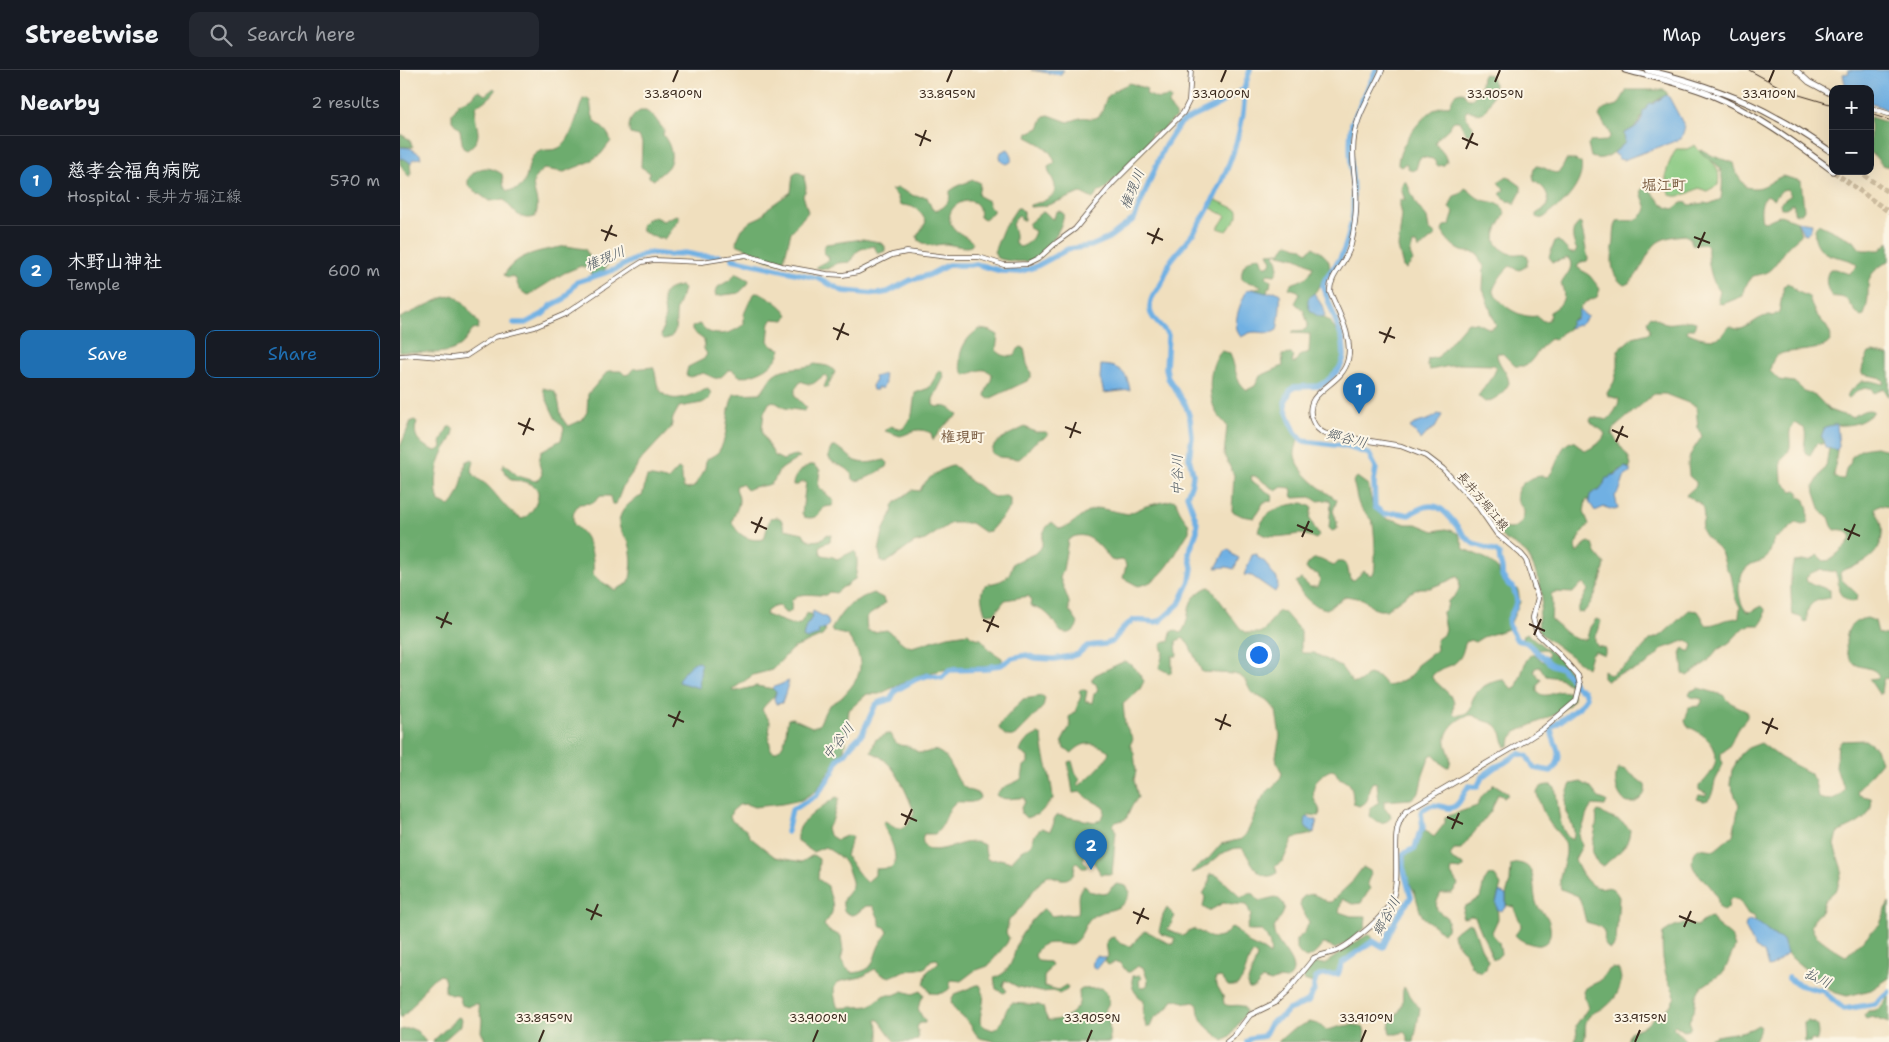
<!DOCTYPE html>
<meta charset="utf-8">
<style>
:root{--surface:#171b24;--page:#242831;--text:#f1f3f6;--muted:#9ea1a6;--line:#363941;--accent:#1f6fb2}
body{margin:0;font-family:"Shantell Sans","Klee One",sans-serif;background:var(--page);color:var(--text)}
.controls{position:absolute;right:15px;top:15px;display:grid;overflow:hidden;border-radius:10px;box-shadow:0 5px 20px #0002}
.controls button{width:45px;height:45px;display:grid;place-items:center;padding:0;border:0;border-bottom:1px solid var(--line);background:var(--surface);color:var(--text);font:25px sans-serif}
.you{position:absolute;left:858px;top:584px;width:18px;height:18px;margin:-12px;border:4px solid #fff;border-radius:50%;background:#1a73e8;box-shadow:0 0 0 8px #1a73e833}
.badge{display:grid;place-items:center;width:32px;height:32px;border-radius:50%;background:var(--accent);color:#fff;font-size:16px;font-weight:700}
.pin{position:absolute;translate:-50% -41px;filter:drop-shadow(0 1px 2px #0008)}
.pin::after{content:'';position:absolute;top:26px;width:18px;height:15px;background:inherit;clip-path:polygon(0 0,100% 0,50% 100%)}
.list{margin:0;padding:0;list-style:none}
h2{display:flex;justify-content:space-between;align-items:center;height:65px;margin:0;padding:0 20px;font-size:21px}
h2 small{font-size:16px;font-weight:400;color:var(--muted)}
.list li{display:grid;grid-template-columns:32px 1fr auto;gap:15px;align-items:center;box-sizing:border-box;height:90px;padding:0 20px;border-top:1px solid var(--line)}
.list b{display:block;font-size:19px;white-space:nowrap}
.list p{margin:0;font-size:16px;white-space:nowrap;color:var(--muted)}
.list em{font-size:16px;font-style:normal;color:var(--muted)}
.actions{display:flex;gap:10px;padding:15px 20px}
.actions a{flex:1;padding:11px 0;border:1px solid var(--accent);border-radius:10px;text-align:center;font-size:18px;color:var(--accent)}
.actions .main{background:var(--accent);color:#fff}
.icon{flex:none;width:28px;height:28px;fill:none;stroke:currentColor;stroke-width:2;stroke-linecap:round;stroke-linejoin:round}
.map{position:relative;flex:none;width:1489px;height:972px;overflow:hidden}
header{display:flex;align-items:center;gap:30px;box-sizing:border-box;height:70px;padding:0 25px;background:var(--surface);border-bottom:1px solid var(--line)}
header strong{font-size:24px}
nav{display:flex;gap:28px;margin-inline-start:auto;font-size:18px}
.search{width:350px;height:45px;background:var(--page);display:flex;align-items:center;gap:12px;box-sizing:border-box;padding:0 18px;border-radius:10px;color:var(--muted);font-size:19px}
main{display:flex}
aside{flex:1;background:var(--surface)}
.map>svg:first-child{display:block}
.green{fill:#87c880;stroke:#61794f}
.forest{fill:#6dac6e;stroke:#546b46}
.water{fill:#70b0e3;stroke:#566d80}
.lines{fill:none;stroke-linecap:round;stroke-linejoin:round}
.river{stroke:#70b0e3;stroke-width:5.5}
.trunk-tunnel{stroke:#ccbb9e;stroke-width:5;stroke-dasharray:5 2.5;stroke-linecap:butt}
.tertiary-casing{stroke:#564536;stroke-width:5.5}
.secondary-casing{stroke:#564536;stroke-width:6}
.trunk-casing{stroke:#564536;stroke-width:7}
.tertiary{stroke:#fff;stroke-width:4}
.secondary{stroke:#fff;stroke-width:4.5}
.trunk{stroke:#fff;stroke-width:5}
.rail{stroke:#3b2a1e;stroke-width:1}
.ticks{fill:none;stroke:#3b2a1e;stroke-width:2}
.labels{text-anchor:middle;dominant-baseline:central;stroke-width:4;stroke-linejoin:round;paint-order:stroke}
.street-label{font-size:12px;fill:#3b2a1e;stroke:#fcf5e5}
.water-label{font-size:14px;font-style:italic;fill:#4e5963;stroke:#fcf5e5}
.quarter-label{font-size:15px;font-weight:bold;fill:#78593e;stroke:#fcf5e5}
.ticks-label{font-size:12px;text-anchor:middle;fill:#3b2a1e;stroke:#fcf5e5;stroke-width:4;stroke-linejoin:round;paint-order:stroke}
</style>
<header>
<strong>Streetwise</strong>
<div class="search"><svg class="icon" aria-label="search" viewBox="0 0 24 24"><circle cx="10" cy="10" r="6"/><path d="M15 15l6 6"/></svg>Search here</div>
<nav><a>Map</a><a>Layers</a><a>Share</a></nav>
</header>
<main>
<aside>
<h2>Nearby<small>2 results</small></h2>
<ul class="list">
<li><span class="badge">1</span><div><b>慈孝会福角病院</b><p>Hospital · 長井方堀江線</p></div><em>570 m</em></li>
<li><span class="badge">2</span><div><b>木野山神社</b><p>Temple</p></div><em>600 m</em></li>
</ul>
<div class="actions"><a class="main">Save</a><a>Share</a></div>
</aside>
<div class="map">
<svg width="1489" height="972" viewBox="0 0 1489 972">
<rect width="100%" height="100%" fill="#fcf5e5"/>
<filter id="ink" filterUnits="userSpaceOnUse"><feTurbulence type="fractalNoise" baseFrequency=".02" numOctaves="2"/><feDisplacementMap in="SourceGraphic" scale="10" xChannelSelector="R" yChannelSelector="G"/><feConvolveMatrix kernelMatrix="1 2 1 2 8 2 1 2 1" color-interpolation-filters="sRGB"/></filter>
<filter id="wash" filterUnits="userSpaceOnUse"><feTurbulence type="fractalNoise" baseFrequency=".0096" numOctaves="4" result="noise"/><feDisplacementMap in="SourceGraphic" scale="20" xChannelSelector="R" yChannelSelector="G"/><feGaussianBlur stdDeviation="1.12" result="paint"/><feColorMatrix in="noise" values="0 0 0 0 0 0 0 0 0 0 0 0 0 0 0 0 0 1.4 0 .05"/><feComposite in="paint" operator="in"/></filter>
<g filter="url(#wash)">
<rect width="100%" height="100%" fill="#f0dfbe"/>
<!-- green -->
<path class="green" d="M 1295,75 C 1307,93 1322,90 1318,115 L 1307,121 L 1299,118 C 1291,122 1280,129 1270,125 C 1262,106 1267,97 1276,79 L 1287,79 Z
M 816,130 L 838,140 L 838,146 L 827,161 L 818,158 L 826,146 L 811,138 Z"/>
<!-- forest -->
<path class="forest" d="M 1085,4 L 1091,5 C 1098,16 1091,33 1084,42 L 1079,44 L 1068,40 L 1065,43 L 1066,47 L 1073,56 L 1071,65 L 1066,64 L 1059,51 L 1054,51 L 1050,54 L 1049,58 L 1037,69 L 1035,73 L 1044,84 L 1047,91 L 1044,95 L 1038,96 L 1033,89 L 1022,87 L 1019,89 L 1016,99 L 1012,101 L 1008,98 L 1006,93 L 1001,97 L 998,95 C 997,76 1030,31 1049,36 C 1054,30 1051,22 1063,22 L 1068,29 L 1072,29 L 1080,20 L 1082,6 Z
M 730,13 L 747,19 L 746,24 L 758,29 L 770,27 L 771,30 L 768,35 L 776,44 L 776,47 L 760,62 L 752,63 L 748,73 L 739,84 L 703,121 L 699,121 L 693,129 L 681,123 L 645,136 L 630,137 L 630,135 C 640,132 645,132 654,124 C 658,111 649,108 648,97 L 655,93 C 652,79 639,73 627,67 L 628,63 L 639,58 L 644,46 L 649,45 L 668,52 C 672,51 676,49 680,48 C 687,46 692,51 699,46 C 704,41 703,34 707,28 C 712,20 722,17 730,13 Z
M 94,18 L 96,20 C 91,28 85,31 77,35 C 70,55 89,65 67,80 L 63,78 L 60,60 L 52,51 L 52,44 L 59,33 L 73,27 L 78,20 L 85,25 Z
M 1227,20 L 1265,20 L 1268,25 C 1261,27 1251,33 1246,40 C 1237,51 1241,56 1224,63 L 1225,73 C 1214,82 1206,92 1191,87 L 1188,74 L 1190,72 L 1207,71 L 1210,68 L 1209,62 L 1199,46 C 1203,35 1209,38 1218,35 Z
M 187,28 L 190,30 C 191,35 191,42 193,47 C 197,57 207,57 211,71 L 201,84 L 187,93 L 164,102 L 144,99 C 121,115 144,126 135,147 C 119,152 113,139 104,130 L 89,131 L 68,116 L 68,109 C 78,96 88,95 102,104 L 104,117 L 107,121 C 133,121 124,94 134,85 C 141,78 149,81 156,79 C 172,75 177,42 183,29 Z
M 240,41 L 246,41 L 254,47 L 264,60 L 263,65 C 270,74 274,85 269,95 C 266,101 258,105 254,110 L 249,107 L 249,102 L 241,97 L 242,73 L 239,66 L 230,64 C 227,54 231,46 240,41 Z
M 1470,47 L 1489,53 L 1489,97 L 1482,95 L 1474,85 L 1470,83 Z
M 0,64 L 9,69 L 13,77 L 0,77 Z
M 1302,80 L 1313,86 L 1334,93 L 1337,105 L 1346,117 C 1363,121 1367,113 1382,106 L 1401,111 L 1404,139 L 1402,143 L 1397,144 L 1394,143 L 1394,135 L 1392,134 L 1386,138 L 1381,138 L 1380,133 L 1391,125 L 1387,119 L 1382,120 L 1374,129 L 1367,125 C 1360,132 1360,142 1362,151 L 1365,152 L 1381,145 C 1386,148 1391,148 1397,151 L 1401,165 C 1394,171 1385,178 1381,186 C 1371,200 1370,203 1353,206 L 1344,218 L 1343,226 L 1323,234 L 1319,233 L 1318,229 L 1320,221 C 1311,214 1307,188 1308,177 L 1305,174 L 1293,175 L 1289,167 L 1284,165 C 1276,166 1266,167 1258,172 C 1246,180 1239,212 1224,215 C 1208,204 1212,187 1214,171 C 1214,164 1214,158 1217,151 C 1233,149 1234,155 1247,140 C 1246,133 1242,128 1241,120 L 1245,117 C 1257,123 1258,136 1273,139 C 1279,135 1283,129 1290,135 L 1304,133 L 1309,134 L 1321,129 C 1322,119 1325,101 1316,94 C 1311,90 1305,87 1300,81 Z
M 3,88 L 10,92 L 11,104 L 9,107 L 0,94 L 0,89 Z
M 1166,90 L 1175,90 L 1181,93 C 1184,108 1172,124 1162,134 C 1159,137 1155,138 1152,141 C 1146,145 1144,151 1136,147 L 1136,144 L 1147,137 C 1150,123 1145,118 1134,111 C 1133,106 1132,100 1136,96 C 1152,97 1156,114 1166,90 Z
M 398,102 L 404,105 C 404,114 409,117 403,125 L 408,142 L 391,162 L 384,190 C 370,195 351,179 338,175 L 336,172 L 342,159 L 351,151 L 362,146 L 368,138 L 391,122 L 393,105 Z
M 1107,106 L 1121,116 L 1121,122 L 1114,135 L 1111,130 L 1108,132 L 1100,124 L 1104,120 L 1098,112 Z
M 573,110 L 579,112 L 580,116 L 578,124 L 580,127 L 588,131 L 589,136 L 593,139 L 593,142 L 585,149 L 580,147 C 579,144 580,139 578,136 C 570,123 541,137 552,156 C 557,164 568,166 573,173 L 571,176 L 567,177 C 560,177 553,175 546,174 C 533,174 532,179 518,170 L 517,166 L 526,152 C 520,139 513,135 500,135 L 497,126 L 491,120 L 498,118 L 514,126 L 527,127 L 532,139 L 536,140 C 545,139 551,130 550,121 C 556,116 565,113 573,110 Z
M 1004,111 L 1007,113 L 1016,134 L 1027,148 L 1029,159 L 1036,165 L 1020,178 L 1018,178 L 1016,174 L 1013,174 L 1010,183 L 1013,191 L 1006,199 L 1003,197 L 998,177 L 1002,145 L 1000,136 L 1000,129 L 1005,131 L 1001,118 Z
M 1065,118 C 1070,120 1073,125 1078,128 C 1089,134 1100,129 1105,143 C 1101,155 1087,168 1102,179 C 1105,181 1109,184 1113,184 C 1120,185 1123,181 1128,187 C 1128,194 1126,198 1119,200 L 1110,196 C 1102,203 1097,211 1093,220 C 1100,236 1121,249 1137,246 L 1143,251 L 1149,250 L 1150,242 C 1163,235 1167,227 1161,214 C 1165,206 1176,197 1168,188 L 1153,192 L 1149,187 L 1155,171 L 1159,171 L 1170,183 L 1174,183 L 1177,180 C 1172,170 1170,161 1179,153 L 1181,154 L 1188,189 L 1187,191 L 1181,192 L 1177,197 L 1190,206 L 1200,219 L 1197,227 C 1187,232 1179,232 1179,245 L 1171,251 L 1168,259 L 1161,263 L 1155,270 L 1150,269 C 1141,275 1135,288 1126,296 L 1115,296 L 1102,283 L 1097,283 C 1096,293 1108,301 1109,313 C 1105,322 1094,331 1085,332 L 1078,326 L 1094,304 L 1096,298 L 1094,295 L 1059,294 L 1030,300 L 1027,295 L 1028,289 L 1038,287 L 1068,252 L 1078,253 L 1090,259 L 1096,256 L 1083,219 L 1084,196 L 1080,191 L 1078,184 C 1072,181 1067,183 1062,181 C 1054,178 1045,168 1042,161 L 1044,156 L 1050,155 L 1054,142 L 1049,138 L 1054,126 L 1060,124 Z
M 617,138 L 620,138 L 624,142 L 624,150 L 621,150 L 621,147 L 618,145 L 612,154 L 615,164 L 615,174 L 620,177 C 628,175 633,169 635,161 L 629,158 L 628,154 L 642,142 L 646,143 L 652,149 L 654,148 L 656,142 L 659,141 L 663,143 C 666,155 644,185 632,190 C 623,193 606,191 597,188 L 594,182 L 603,159 Z
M 276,145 L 279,146 L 279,150 L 265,169 L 254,167 L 242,161 L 241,155 L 247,149 L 255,147 L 263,151 Z
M 1418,154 L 1454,171 L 1459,178 L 1463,180 L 1480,180 L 1489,172 L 1489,191 C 1456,209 1475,217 1464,245 L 1461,246 C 1448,238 1453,225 1432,227 C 1426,218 1424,208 1430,199 L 1435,199 L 1449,204 L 1457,196 L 1456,194 C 1449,188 1439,188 1430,185 C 1419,182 1409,165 1418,154 Z
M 463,169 L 479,172 L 485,176 L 485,181 L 478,184 L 474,176 L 461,179 L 455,183 L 453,189 L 450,192 L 438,193 L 427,199 L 417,198 L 417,196 L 429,190 L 428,186 L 424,183 L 423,178 L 426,174 Z
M 888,173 L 892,174 L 896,177 L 903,178 L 907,182 L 913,177 C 940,194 929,200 916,221 C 912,226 909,228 908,234 L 911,241 L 930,251 L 936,261 L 941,262 C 949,281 942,309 920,317 C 912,319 897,313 891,321 C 880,334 891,352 897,364 C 900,370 894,379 895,386 C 900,406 922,419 937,430 L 933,441 L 937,452 L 937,459 L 932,461 L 929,458 L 931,434 L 929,430 L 917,431 L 911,427 L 894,428 L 891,425 L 892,422 L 891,418 L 882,417 L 876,421 L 855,406 L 851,406 L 852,411 L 873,426 L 872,431 L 864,432 L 854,448 L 842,446 L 832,441 L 834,405 L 824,385 L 827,356 C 825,353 822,350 819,347 C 807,330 807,297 821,281 L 830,283 C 835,294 835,312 847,320 L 855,316 L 860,306 L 883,296 L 882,285 L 891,284 L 894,286 L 892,292 L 895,293 L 899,286 L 909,282 L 910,264 L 893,263 L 893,261 L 905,260 L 908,255 L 904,241 L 895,233 L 900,224 L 898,221 L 889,218 L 891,214 C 902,210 910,208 913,196 L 897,188 L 875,183 L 874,186 C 880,191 879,199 875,205 L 868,204 L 866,206 L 871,211 L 870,217 L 867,218 L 868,221 L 866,223 L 852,219 L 861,218 L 861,216 C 855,212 848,214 842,209 C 840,197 846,191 858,186 L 860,187 L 864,196 L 868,196 L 872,191 L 868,183 L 881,182 Z
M 166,176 L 185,179 L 191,189 L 207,190 L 207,195 L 202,205 L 193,207 L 191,205 L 189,199 L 181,196 L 164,203 L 129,225 C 120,222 118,218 116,209 L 111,206 L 108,208 L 104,205 C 117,182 143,181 166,176 Z
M 336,203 L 349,210 L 348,214 L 339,223 L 316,226 L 315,223 L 318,217 L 330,210 Z
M 1387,213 L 1391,215 L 1396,221 L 1409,227 C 1411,232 1412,238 1415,242 C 1419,249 1426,254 1429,261 C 1441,284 1390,279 1380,284 C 1373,287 1371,294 1370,301 L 1379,310 L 1394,312 L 1403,320 L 1417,327 L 1429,340 L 1440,344 L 1453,347 C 1459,343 1466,338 1473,341 L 1473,343 C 1455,359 1446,353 1425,357 L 1421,367 L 1424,374 L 1417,373 L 1410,385 L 1405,383 C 1402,373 1408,368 1404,358 L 1394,353 C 1387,362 1391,367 1390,377 C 1389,383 1383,386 1381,391 L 1382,411 L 1392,421 L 1396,420 L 1399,422 L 1399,426 L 1405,430 L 1408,440 L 1408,449 L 1407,454 L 1402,455 L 1396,453 L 1382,465 L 1375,468 C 1372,473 1371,481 1368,486 C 1364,492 1356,491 1350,495 C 1336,504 1336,529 1346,541 L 1350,542 L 1362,536 L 1365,539 L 1364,549 L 1360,555 L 1351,555 L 1344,557 L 1330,572 L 1316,581 L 1307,592 L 1287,606 L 1283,603 L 1281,580 L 1283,578 L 1287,581 L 1291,581 L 1293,575 L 1287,570 L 1264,578 L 1246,595 L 1232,601 L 1219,604 L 1206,611 L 1203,608 L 1203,600 L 1210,605 L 1229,593 L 1250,570 L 1262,565 L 1289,540 L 1298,541 L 1302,547 L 1303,552 L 1307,555 C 1314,555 1319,552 1325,550 C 1330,549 1334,549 1339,547 L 1340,537 L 1335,528 L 1331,504 L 1326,498 L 1322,484 L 1318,478 L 1305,466 L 1301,459 L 1304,448 L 1303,439 L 1302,435 L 1286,425 L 1296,416 L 1296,412 L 1289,406 C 1289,401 1287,394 1289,390 C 1290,382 1299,372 1302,366 L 1298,358 L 1296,336 L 1265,324 L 1254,324 L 1213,359 L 1212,364 L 1229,388 L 1231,395 L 1229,398 L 1225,397 C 1218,401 1210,407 1204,412 L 1203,416 L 1199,421 L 1194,421 L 1190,425 L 1189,430 L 1186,430 L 1184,442 L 1189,454 L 1179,467 L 1175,477 L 1177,483 L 1185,474 L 1189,472 L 1193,474 L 1196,483 L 1205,494 C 1202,510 1194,531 1183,543 L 1178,542 L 1178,539 L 1188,520 L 1184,514 L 1180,515 L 1173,523 L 1155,522 L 1151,524 L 1152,534 L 1151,550 C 1161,557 1174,575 1187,568 L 1190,557 L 1196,549 L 1201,551 L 1198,562 L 1195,565 L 1195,572 L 1197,576 L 1205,578 L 1205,583 L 1204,585 L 1195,581 L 1191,584 L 1187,598 L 1141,564 C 1134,550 1143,540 1142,526 C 1141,514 1135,500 1130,489 C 1123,474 1098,472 1094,455 L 1098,454 C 1109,465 1125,456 1124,441 C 1122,436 1117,433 1117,427 C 1115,413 1137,403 1147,407 C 1159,400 1158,369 1176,372 L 1178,376 L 1185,380 C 1193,379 1203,371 1205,364 C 1202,358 1193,357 1190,350 L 1192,347 L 1207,350 C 1213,345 1219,336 1219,329 L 1208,326 L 1207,323 L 1214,312 L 1218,297 L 1218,280 L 1233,267 L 1249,263 L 1250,260 L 1247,251 L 1250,246 C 1256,247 1260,252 1266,253 C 1276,255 1285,248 1296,252 L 1294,259 L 1288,259 L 1287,262 C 1294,266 1311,272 1320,267 C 1325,263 1325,258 1331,256 C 1344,268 1357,242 1373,246 L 1379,242 L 1384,216 Z
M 281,216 L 284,219 C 282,226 279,232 277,238 C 274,249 280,268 264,269 L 261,266 C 262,260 265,252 265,246 C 264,229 256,220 281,216 Z
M 359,222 C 368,227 383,235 388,245 L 385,250 L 373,249 L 370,252 L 368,271 L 372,276 L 381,279 C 376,297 358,304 341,307 L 332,300 L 328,300 C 317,313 316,308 303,303 L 290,307 L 286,305 L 288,297 L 304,289 L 307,284 L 304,279 L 304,270 L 292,261 L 292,257 L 299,254 C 303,256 305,260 309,262 C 321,267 335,262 344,254 L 344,244 L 353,224 Z
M 53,225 C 65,232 71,243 79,254 L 78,259 L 73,260 C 68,266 65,273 58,277 C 44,287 17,281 0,282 L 0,248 L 42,228 Z
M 580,259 L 591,261 L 598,265 L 596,280 C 602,286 606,287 615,286 L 617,280 L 621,277 L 624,278 L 627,294 L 631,303 L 631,308 L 627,311 L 589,329 L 585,326 C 586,317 592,313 592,304 C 582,295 576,303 565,305 C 553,289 564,267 580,259 Z
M 1473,282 L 1489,286 L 1489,327 L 1484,319 L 1474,323 L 1471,318 C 1462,317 1456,322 1449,328 L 1447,327 L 1449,322 L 1462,311 L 1472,311 L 1483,314 L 1485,312 L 1478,307 L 1462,304 C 1461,297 1466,289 1469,283 Z
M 415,294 C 423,296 430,294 435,302 L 427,318 L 424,317 L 428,307 L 425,305 C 413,312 415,318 401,311 L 395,319 L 395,326 L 407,338 L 404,341 L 385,338 L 373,331 L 369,333 L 364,343 L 362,358 L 363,365 L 375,386 L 383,390 L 396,385 L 400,387 C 393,392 385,396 379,401 C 375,406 376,411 370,414 C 361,418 356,414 347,420 L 342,414 L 337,415 L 336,419 C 343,434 336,438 332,452 C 338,466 350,472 364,469 L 370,448 L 377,447 L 381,449 L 385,459 L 403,463 L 406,468 L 412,471 L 420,470 L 428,464 L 431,465 L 430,471 L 421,475 L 420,479 L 421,484 C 426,487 431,485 437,489 L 454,481 L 456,483 C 458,492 457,500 455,509 L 450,512 L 448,515 L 443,517 L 436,523 L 429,522 L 426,525 C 417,526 399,521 393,529 C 390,531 392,537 391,541 L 388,543 L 385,543 L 379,536 L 373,537 L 367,541 L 366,545 L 393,555 L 400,554 L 407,543 L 413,545 L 404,564 L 404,567 C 414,570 416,562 421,559 L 426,561 L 422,566 L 392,579 L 372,600 L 353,605 L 333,619 L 332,621 L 337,621 L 356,616 L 374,619 L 376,622 C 374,629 365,633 362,640 L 370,651 L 369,668 L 371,680 L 375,682 C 388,675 385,661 388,649 L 392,648 L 412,657 L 419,655 C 422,649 424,642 428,637 C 431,633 439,631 443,626 C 465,604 465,589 447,565 L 433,562 L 431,560 C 443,539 449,532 473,523 L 483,528 L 485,533 C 479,540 472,542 466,548 L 467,560 L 474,562 L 487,560 L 504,574 L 512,577 L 548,566 L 568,563 L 572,567 L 581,569 L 585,573 L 588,579 L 602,588 L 602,592 L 586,597 L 553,598 L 523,604 L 479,624 L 467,624 L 449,640 L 444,680 L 416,721 L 401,730 L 382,734 L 354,737 L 346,734 L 339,735 L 332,741 L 330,746 L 332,751 L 346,760 L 351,768 L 375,787 L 402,792 L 413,785 L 419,789 L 418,809 L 428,816 C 429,827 436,834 431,845 C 429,849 426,851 424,855 L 429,861 L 441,866 L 443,881 L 441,889 L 446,898 L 453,903 C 478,900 471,889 481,872 C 483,869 486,866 488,862 L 485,857 L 480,856 L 480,851 L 473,836 L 466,836 L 456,844 L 451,845 L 444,841 C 440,825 447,828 452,816 C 453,812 451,809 450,805 C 444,787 440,787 425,777 L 413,782 L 397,771 C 394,752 423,737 436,727 L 439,728 L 432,752 L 427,758 L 429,765 L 437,770 L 448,765 L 452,767 L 446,786 C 453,794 458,805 467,812 L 475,805 L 475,799 L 490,798 L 495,793 C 496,776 488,767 483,753 L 485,751 C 489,753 493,756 497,758 C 505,761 513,748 514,741 C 504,718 496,692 471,682 L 475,670 L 487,664 L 491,664 C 499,681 501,672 512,678 C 515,680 518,683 522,683 C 528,683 532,679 537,681 C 552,687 552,704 562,715 C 566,720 573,721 579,724 L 580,728 C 573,735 565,731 556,732 C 545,740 547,754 535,764 L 524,764 C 521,769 523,775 527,779 C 546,784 568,765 584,775 L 587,789 L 590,790 L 600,789 L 611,792 L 621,781 L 631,775 C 634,767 635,762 642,758 L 650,761 L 654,753 L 654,748 L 657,745 L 695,752 C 702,750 706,744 704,737 L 689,729 L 681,722 L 673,723 L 668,692 L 672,691 L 675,702 L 680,709 L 678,713 L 679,716 C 687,709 708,692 709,681 C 694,672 684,670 672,683 L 664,679 L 662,671 L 670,656 L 669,647 L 675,642 L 681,626 L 679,621 L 681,619 L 687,621 L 685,631 L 692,633 L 694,624 L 698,620 L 696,614 L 692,612 L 692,609 L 695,605 L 725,591 L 735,598 L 744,611 L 740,619 L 723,634 L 725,654 L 733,669 L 730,675 L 734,683 L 736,701 L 734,710 L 738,727 L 732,736 L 726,749 L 716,752 L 713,755 L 716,762 L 712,804 L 701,804 L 691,788 L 693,777 L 689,775 L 683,790 L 687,796 L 686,798 L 682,798 L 676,792 C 674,796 675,801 673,804 C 666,814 656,807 648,805 C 632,817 625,838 609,849 L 606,863 L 609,868 L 607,873 L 588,896 L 574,901 L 561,911 L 552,910 L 550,912 L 550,918 C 544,924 539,924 531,923 L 524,914 L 527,902 L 539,892 L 537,889 L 531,890 L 525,898 L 504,901 L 490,907 L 481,904 L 475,899 C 470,901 466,905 461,907 C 438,913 429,907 437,936 L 440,938 L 470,936 L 484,925 L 494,925 L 503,921 L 513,924 L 521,921 L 524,924 C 518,939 515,936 525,951 L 525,953 L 520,953 L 517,957 L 519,966 L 517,970 L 511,972 L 495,972 L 480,951 L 477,949 L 476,951 L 479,959 L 479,972 L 85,972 L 84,966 L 81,962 L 82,950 L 78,934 L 74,934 L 68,937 L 62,935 L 59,926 L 56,924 L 51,925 L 45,922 L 45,912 L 43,906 L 39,905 C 21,914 17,938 0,948 L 0,377 L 11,351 L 15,350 L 17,352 C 11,368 22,376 36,381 L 42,378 L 41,372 L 48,357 L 51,357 L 54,360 C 53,369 48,374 44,381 C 36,396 34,416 39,432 L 50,436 C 62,424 62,408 66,392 L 72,389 L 74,392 C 73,395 71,400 73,403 C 76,409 84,412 88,416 C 100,428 106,441 122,449 C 131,446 145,424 134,416 C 128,411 119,411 111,410 L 102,398 L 104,394 L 118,406 L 135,411 L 139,409 L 142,404 L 139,393 L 141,381 L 161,370 L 164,358 C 162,355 158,352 156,349 C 153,344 143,322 143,318 L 154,321 C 162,331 157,349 169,356 L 182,350 L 187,342 L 188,324 L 208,301 L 221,301 L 225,305 L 229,304 L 233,299 L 253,297 C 257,304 255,313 260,320 C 273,338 293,322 308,319 L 311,323 L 309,329 L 302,333 L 279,337 L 273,348 L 271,358 L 242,389 L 223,416 L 216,434 L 212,434 L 210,426 L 201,426 L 193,433 L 179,434 C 173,441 172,446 174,455 C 189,465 195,486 193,504 L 199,510 L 215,520 L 229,513 C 232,500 233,486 229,473 C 228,469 224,467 222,463 C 213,447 227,432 242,426 C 245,419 244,413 247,407 C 255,406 261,410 268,410 L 278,399 L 281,400 C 283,406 281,412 284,418 L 288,419 L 294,417 L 305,398 L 306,390 C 311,386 315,386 319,381 C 330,364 325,342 334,324 L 360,323 C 365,318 368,311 372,306 C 383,295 403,300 415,294 Z
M 539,301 L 542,301 L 544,307 L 533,329 L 533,335 L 537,337 C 547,335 551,338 558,345 L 544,356 L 533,370 L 531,363 C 515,356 513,363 500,366 L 485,361 L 490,356 L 503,359 L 512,345 L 515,323 L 529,318 Z
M 625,357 L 635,362 L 646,362 L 648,364 L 646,367 C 631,370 630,381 619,389 L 599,387 L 592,383 C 592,369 614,363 625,357 Z
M 432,377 C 443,376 447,387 456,391 C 465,395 476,391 485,390 L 488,393 L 487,397 C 477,402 466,410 455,411 L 452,408 C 452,391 418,398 432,377 Z
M 1476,377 L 1489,380 L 1489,437 L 1479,435 L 1475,438 C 1477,444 1481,450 1482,456 C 1484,476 1474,488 1457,495 C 1451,498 1444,498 1440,503 L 1441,509 L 1457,524 L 1456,531 L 1452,532 C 1431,522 1443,517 1435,502 C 1424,500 1414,498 1406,508 L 1407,512 L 1430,520 L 1430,528 C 1414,530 1406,533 1407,551 L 1405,552 L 1400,547 L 1393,545 C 1391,534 1389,502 1394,492 L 1412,490 L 1417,485 L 1424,491 L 1431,490 C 1438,481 1450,477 1451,465 C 1446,460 1442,459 1435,460 L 1432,456 L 1429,447 L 1423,444 L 1420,438 L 1415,423 L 1414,416 L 1426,396 L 1429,378 L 1437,380 L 1434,406 L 1439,409 L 1444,409 L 1446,399 L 1451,392 L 1451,388 C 1458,379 1465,378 1476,377 Z
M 409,395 L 414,395 L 420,400 L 418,416 L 434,431 L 432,436 L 424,437 C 419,446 414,450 404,447 L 402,443 L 406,412 L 401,412 L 398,415 L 393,415 C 393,406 402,399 409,395 Z
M 552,396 L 558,398 L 571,412 L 581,417 L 586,423 L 594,427 L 606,426 L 610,429 L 610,438 L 590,461 L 584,462 L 571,453 L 551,453 L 525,470 L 514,473 L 486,493 L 481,491 L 479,481 L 483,461 L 492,443 L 493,436 L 496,432 L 512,420 L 520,421 C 523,410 542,398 552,396 Z
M 957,407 L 968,415 L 973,438 L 984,447 L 989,450 L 995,450 L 1006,454 L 1017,454 L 1034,461 L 1046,459 L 1053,461 L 1059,464 L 1064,479 L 1087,489 L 1098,499 L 1100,505 L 1118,520 L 1120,532 L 1108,559 L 1083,567 L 1075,572 L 1070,570 L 1066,572 C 1063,578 1063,586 1057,591 C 1051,598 1040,596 1032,606 L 1032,608 L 1052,627 L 1054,633 L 1053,643 L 1056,646 C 1060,645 1065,644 1068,642 C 1072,640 1071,635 1072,631 C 1076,618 1092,610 1104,610 L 1112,619 L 1117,616 L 1126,591 L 1131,584 L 1135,584 L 1142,591 L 1145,591 L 1149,584 L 1144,579 L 1138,580 L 1125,570 L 1123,568 L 1124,565 L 1127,563 C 1143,577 1164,589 1174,608 L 1172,614 L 1169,615 L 1160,608 L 1146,606 L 1140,597 L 1135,598 L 1134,601 L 1141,610 L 1137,616 L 1137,622 C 1150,632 1157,614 1173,625 L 1174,629 L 1169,635 L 1156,644 L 1116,662 L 1111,668 L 1110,675 L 1106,677 C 1102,671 1103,664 1099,659 C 1096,653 1088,652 1082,650 C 1079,648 1075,646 1072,645 C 1061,645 1048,657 1046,667 C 1044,678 1054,685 1049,697 C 1041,697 1039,688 1033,684 L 1030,686 L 1023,705 L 1019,723 L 1011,729 L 984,731 L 984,738 L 990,743 L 991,747 C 986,756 974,752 969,746 L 971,737 L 979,732 L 977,713 L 973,712 C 964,722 974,731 959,736 L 954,734 C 951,721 955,713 939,708 L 935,701 L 931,700 C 919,705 911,714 914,728 C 916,736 922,738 919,746 L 910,745 L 905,750 L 907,758 L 913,762 L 912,764 C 908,765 896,768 893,768 L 883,791 L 875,796 L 877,802 L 876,804 C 858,814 850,787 842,778 C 820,777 812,798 792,803 L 791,802 L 809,788 L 821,774 L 842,769 C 853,757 854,740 863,727 C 868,718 880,714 882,703 L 877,693 L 876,686 L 880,666 L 876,641 L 870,633 L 851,622 L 845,610 L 840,606 L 834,604 L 802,602 L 789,575 L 783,568 L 776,571 L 777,586 L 772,586 L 772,601 L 769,603 L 759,598 L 763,583 L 761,575 L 763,572 L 769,572 L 771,562 L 774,560 L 781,563 C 789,553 787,542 791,532 C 794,526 804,517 810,517 L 840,558 L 847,563 L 859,563 L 865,560 L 878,541 L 884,542 L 901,562 L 901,581 L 902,583 L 914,583 L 941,597 L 953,613 C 962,614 963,607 969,604 L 980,608 L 987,616 L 993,615 L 1011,606 L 1017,595 L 1037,580 L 1036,570 L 1043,565 L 1045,559 L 1042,543 L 1047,538 L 1048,531 C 1058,525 1062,517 1058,506 L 1048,511 L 1030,518 L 1020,518 L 1009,523 L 986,540 L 979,540 L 973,538 L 963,529 L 946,526 L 927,539 C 911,536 902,527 896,512 L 901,509 L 910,517 L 918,517 L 920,510 L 918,504 L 908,501 L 906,498 C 914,481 923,492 934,496 L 938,492 L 942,492 L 947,495 L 950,509 L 954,510 L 964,501 L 970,505 L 974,503 C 976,495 975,457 972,451 C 968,445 962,441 959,435 C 956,428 956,419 953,412 Z
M 772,430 L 776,431 C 777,435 779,440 781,443 C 786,451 790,452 789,462 C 775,482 765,512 738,516 L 723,508 L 726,496 L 725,492 L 722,490 L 715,491 L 711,490 C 701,478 687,456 668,470 L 663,500 L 660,508 L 669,532 L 669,540 L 678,553 C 675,562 670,565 661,562 C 654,554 651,544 641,540 C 637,538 634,538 630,535 L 631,530 L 629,526 L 605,530 L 595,543 L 587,544 L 585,543 C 572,502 598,521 609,504 C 611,501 612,496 613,493 L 634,484 L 642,476 C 642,465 643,459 652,452 L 660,459 L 668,456 L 689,441 L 698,438 L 728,444 L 746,436 Z
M 903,433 L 912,437 L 910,449 L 919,466 L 916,469 C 911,467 906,464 900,464 C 888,465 867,471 858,461 C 864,440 883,435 903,433 Z
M 1467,548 L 1475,551 L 1478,563 L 1489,566 L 1489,609 L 1484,608 L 1482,615 L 1481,624 L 1479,624 L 1469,609 L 1477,608 L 1479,606 C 1474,596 1463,599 1455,594 C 1444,587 1444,567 1450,557 C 1454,552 1461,549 1467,548 Z
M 1298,618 L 1323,625 L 1331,633 L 1347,641 L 1347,647 C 1345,651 1342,653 1339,657 C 1332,666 1333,677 1321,683 L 1321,689 L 1323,693 C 1321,699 1319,704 1316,709 C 1312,718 1314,737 1297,729 L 1299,725 L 1306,726 L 1307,724 L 1299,720 L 1299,716 C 1327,691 1318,670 1287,656 L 1285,651 L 1289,637 L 1299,636 L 1302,632 L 1302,629 L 1291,627 L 1289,625 L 1291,621 Z
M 643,626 L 645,628 L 643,637 L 616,665 C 608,668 604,666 599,658 L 601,653 L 623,629 Z
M 638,664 L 642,666 C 643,688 652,707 653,729 L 639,744 L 626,748 L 622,744 L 621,737 L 625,732 L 624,728 C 615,727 604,732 596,725 C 601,715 614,715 622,708 L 624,696 L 628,693 L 628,687 L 620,682 C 623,672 629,668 638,664 Z
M 1465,670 L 1476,678 L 1481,692 L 1457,721 L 1459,725 L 1471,728 C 1475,749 1452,756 1437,763 L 1434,775 L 1442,800 L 1437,819 L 1424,831 L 1421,842 L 1415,847 L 1411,856 C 1412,858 1414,863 1415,864 C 1419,869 1442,885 1446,886 L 1480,854 L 1489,832 L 1489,908 L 1471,920 L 1447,926 L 1433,922 L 1387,884 L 1378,868 L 1356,852 L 1354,846 L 1348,844 L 1339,830 L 1332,828 L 1329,831 L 1328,838 L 1324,841 L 1319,837 C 1318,828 1315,822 1309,815 C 1298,803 1284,796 1298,778 L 1315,780 L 1333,765 L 1339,735 L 1330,714 L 1332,700 L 1341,684 L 1348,678 L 1361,673 L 1381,688 L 1410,703 L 1415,712 L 1418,727 C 1427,733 1441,728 1445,718 L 1440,710 L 1436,697 L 1438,675 L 1442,671 Z
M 1219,698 L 1226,700 L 1245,715 C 1247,724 1241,729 1234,733 L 1227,733 C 1217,726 1212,709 1219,698 Z
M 1181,712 L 1190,717 L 1199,728 L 1207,731 L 1205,736 L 1193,735 C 1184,743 1186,755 1179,764 L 1182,776 L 1175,789 C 1177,797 1186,813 1194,816 C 1206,821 1210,811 1219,827 L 1216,871 L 1213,877 L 1210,879 C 1199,874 1209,864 1201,858 C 1197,854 1191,854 1186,852 L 1182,836 L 1178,826 L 1161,819 C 1156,805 1167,793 1166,778 C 1165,767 1154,761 1149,752 C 1143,743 1140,734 1137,723 C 1139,716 1144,715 1151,715 L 1155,718 C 1159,734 1157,757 1170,769 L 1173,769 C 1177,760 1169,750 1166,742 C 1164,733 1167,722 1171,714 Z
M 1094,714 L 1108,723 L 1107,726 L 1104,727 L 1098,724 L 1091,741 L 1061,779 L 1054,779 L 1050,786 L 1053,790 L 1064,795 L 1064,797 L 1061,800 L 1052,799 L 1051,804 L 1058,815 L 1052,823 L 1041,823 C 1035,834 1033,841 1046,846 L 1048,851 L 1047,860 L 1043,863 L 1023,847 L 1020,841 L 1015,823 L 1008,810 L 1004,797 L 1006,784 L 1017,778 L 1022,762 L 1026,760 L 1031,765 L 1034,767 L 1045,753 L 1045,747 L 1077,736 L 1082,726 Z
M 1198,741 C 1203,742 1204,745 1209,747 C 1217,750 1224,752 1230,760 C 1228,780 1217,782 1205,795 L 1201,796 C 1183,784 1200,759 1196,744 Z
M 1118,793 C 1124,794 1128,796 1131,801 C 1135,811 1133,825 1137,835 C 1139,840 1144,843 1147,847 C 1153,859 1152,877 1135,875 C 1128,873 1120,871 1115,865 L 1121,857 C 1121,849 1115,845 1114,837 L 1106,835 L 1106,825 L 1110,812 L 1111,795 Z
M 963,797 L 970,801 L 971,804 L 967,813 L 970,819 L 961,833 L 953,834 L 942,829 L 939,842 L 951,846 L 966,846 L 965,858 L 951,870 L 935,879 L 929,875 L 923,874 C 918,880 915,886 906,888 C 899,884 895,879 896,870 L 905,862 L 909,852 L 900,836 L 902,828 C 911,820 919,827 927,832 L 931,832 L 951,813 Z
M 810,804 L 818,806 L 841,827 L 849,823 L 854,824 L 859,831 L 875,827 C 898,838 871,852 874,863 C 877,877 905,897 887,910 L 878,909 L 871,912 L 862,909 C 858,914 856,920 849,919 L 847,914 L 857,887 L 854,883 C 843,892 848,919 828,916 L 821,907 L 816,908 L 815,912 L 823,926 L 824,934 C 831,938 837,933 844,937 L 846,942 L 830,967 L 823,971 C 810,958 799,956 798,935 L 794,932 L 788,933 L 773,929 L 768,938 L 754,948 L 750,957 L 746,957 L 743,944 L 744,930 C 736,926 729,916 733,906 L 740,905 L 742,908 L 739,911 L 740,916 L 743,917 L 747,916 L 748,911 L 743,897 L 738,896 L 730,902 L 727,902 L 720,893 L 716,892 L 708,895 L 705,891 L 708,886 L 706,873 L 710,868 L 714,867 L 721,874 L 731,876 C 735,870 741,867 744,861 C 755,863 762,873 774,874 L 775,871 L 774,868 L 761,864 L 759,861 L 763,845 L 767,838 L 775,846 L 771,854 L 767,859 L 783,866 L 790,860 L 794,859 C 804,863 811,872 823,866 C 826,864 829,860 832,857 L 837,860 L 848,873 L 863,880 L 870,885 C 872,877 868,867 862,861 L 850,861 L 847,859 L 851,845 L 847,835 L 823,833 L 809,841 L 803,837 L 805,827 L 803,824 L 809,814 Z
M 1089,805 L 1095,806 L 1101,815 L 1097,829 L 1098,849 L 1092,862 L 1093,865 L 1099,872 L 1101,884 L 1096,889 L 1093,889 L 1075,847 L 1071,846 L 1064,848 L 1062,847 L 1064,837 L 1080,828 L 1084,812 Z
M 717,814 L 726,816 L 730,822 C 722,845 705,837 692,847 C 682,855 685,867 670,875 C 657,874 639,868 635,886 L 638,891 L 649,892 L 652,894 L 644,907 L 644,916 L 658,920 L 666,915 L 668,917 L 667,920 L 659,924 L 654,921 L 641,922 L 618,917 L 605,910 L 603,916 L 607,921 L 604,923 L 596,919 L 594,908 C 617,900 611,881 622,864 C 628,855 635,846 643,839 L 645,839 L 652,846 L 666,844 L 672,845 L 678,843 C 680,832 674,823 685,815 L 687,817 L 688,821 L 703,824 L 708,823 L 712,817 Z
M 1312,847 L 1316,854 L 1331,866 L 1335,877 L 1324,902 L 1300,918 L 1296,926 L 1294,941 L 1289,951 L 1291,956 L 1289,960 L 1284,961 L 1275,955 L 1273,957 L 1287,972 L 1227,972 L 1230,962 L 1245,956 L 1252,949 L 1270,936 L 1275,927 C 1274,919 1269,915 1267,908 C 1263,896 1261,876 1263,863 C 1278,853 1280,853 1297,856 L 1308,848 Z
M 1069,853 L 1073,855 L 1081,878 L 1088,890 L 1086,898 L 1081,902 L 1076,900 L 1071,896 L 1066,884 L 1054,869 L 1053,864 L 1057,860 Z
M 970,864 L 973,869 L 971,871 L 942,893 L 938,904 L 921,904 L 913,913 L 904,910 L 903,908 L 915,893 L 925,894 C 930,890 965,865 970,864 Z
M 1212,898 L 1218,899 C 1225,910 1218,927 1208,935 C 1202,941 1193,940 1188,948 C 1183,955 1187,963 1184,971 L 1175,972 L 1177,965 L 1176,955 L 1188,938 L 1183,922 L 1185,918 L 1200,911 L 1206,902 Z
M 577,915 L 580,915 C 588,928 580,939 580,952 L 585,957 L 593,960 C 606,954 602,940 612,933 L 639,935 L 643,937 L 645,944 L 648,950 C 659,952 675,944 679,933 C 680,929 679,925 679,921 L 682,919 L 702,918 C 706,922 711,929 708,935 C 707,937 705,939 705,941 L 709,951 L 710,972 L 595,972 C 590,969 585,970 580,968 C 575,965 572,956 568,952 C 561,945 553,941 551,931 L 555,924 Z
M 1004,917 L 1020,939 L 1014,972 L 1008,972 L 1008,967 L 1004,962 L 997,964 L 990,964 C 986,950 996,948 1001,938 C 1004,932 1001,924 1004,917 Z
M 1489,925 L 1489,953 L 1472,947 L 1466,949 L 1464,946 L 1468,941 C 1480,941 1484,936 1489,925 Z
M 58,947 L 62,949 L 61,955 L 42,972 L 32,972 Z
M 1408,951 L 1416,954 C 1418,958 1419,967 1416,971 L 1411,969 L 1410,972 L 1405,972 L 1404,953 Z
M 909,952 L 918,954 L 926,960 C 937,958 954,951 964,958 L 966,972 L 878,972 L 890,961 Z
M 1358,955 L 1361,957 L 1357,966 L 1352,972 L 1304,972 C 1320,960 1342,967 1358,955 Z
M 10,958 L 17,961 L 26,972 L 0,972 L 0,960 Z"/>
<!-- water -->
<path class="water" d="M 631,0 L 664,0 L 660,5 Z
M 1448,0 L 1489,0 L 1489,41 L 1470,32 L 1470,19 L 1453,19 L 1445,14 L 1443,4 L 1449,3 Z
M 1266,25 L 1269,27 L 1285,57 L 1281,69 L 1223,90 L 1219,89 L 1214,83 L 1225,73 L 1224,63 C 1235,59 1243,53 1243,41 L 1246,39 L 1247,35 L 1250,33 L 1253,34 Z
M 0,77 L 10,78 L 20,84 L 21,88 L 14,89 L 11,93 L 3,88 L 0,89 Z
M 608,79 C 613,85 615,92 606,94 L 601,91 L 600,86 L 601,82 Z
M 1397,151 L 1412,153 L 1411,159 L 1407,164 L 1403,163 Z
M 852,219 L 866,223 L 875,221 L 880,224 C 881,231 879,253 877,260 C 869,266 858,260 849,263 C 846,264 844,266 841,267 C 830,255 841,232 847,220 Z
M 914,223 L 923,237 L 925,246 L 920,247 C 912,243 907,239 908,229 Z
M 1179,240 L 1188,247 L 1181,254 L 1169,258 L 1171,251 L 1177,248 Z
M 701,295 C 720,296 727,302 730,320 L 704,323 L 700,308 Z
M 484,304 L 485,313 L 482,319 L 477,317 L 477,320 L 473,320 L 472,316 L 475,310 L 474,307 Z
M 1038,344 L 1042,345 L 1035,358 L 1029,361 L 1021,370 L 1010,357 C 1019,350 1030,352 1038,344 Z
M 1437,354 L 1439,376 L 1437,380 L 1425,377 L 1424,371 L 1421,367 L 1425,357 Z
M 1225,397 L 1230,399 L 1230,403 L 1224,407 L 1220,420 L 1215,426 L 1218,439 L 1214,440 L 1204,437 L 1195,441 L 1189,432 L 1190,425 L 1195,421 L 1199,421 L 1203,416 L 1206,408 L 1209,408 L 1211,405 L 1215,405 Z
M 829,479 L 833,485 L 839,488 L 834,499 L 827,497 L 816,498 L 825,481 Z
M 857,484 L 858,488 C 869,491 867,501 877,508 L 878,516 L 875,522 L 852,506 L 844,505 L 852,485 Z
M 413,541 L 427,548 L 429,554 L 426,558 L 419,560 L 418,565 L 407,569 L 403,567 L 406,556 L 411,549 Z
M 297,591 L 301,594 L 299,618 L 278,612 C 280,605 290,594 297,591 Z
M 389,611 L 382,633 L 376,634 L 374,629 L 376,622 L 372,618 Z
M 906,747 L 917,750 L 914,763 L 907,758 L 905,755 Z
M 1099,822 L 1106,825 L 1106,837 L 1101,841 L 1097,839 L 1096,833 Z
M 1350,850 C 1364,853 1370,866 1383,870 L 1387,884 L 1372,896 L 1368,897 L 1364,883 L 1355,877 L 1345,857 L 1346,853 Z
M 697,886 L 706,888 L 697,899 L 693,897 C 692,892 693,889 697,886 Z"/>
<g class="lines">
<!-- river -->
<path class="river" d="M 332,189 L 413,207
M 418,208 L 443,221 L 477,224 L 488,222 L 511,210
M 515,209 L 529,205 L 548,195 L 570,195 L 576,194 L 601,201 L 619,202 L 635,197 L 668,179 L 691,176 L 707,169 L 734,149 L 763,79 L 778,56 L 782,52 L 814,37 L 844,19 L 850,0
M 114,253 L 126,253 L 143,244 L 152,235 L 164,229 L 177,212 L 214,200 L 247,183 L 268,185 L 285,183 L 300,186 L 320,186
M 387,762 L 392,740 L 417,725 L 433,702 L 438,689 L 446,683 L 452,674 L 462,664 L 475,636 L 478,633 L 491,629 L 495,621 L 516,609 L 529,605 L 542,608 L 549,600 L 586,599 L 592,596 L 601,595 L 612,588 L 627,585 L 635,588 L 654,589 L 672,586 L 678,584 L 687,576 L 705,574 L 712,572 L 725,556 L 734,550 L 755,552 L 760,551 L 779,534 L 790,511 L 792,498 L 789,483 L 797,461 L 797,453 L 787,425 L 792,413 L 793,404 L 789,388 L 792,367 L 790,348 L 786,336 L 768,308 L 766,298 L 768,265 C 763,256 749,249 750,237 C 750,227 756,222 761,214 C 766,206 767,196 772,189 C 779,180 787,172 794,162 C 818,127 847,62 844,19
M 1388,908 L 1400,915 L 1423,921 L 1444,939 L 1475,934 L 1489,922
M 847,972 L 851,968 L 864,966 L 870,954 L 874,951 L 883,946 L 888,940 L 908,932 L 914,921 L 914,915 L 916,908 L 921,905 L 938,904 L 942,893 L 973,871 L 983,877 L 996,849 L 1011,827 L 1003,797 L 1003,784 L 1015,778 L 1019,764 L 1023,758 L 1021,742 C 1034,728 1044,740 1051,738 C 1061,735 1063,722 1069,716 L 1077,717 L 1083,706 L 1095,697 L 1104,693 L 1119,683 L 1127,686 L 1134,698 L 1151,701 C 1168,686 1152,674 1151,658 L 1179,637 L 1186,627 L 1184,621 L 1175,616 L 1172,610 L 1161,598 L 1152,595 L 1126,572 L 1117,570 C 1101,543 1111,555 1117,530 L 1113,517 L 1109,515 L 1102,506 C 1103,498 1102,499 1100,491 C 1099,489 1100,485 1099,484 C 1096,479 1077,477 1070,471 C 1049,452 1043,420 1009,445 L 999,443 L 984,444 L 975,437 L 974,411 L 976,398 L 969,384 L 944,376 L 903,371 L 895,362 L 886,340 L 885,332 L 890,321 L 894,317 L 918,316 L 926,312 L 939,299 L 942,293 L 944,286 L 943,271 L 923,216 C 924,206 934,199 939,190 C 946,178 949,164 952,150 C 957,118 946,85 952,53 L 976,0"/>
</g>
</g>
<g filter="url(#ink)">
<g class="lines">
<!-- trunk-tunnel -->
<path class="trunk-tunnel" d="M 1458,101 L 1489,123
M 1434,102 L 1489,142"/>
<defs>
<path id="tertiary" d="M 0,286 L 15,285 L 51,288 L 66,286 L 95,267 L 135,257 L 165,244 L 234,197 L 242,192 L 254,190 L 302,192 L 346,185 L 382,196 L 427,204 L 443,205 L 458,202 L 492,185 L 507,182 L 548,187 L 579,187 L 604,195 L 628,194 L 638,189 L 657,172 L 675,159 L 713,113 L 783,43 L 789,31 L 791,0"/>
<path id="secondary" d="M 1396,0 L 1409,12 L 1433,25
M 1470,38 L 1489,44
M 827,972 L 833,967 L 850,945 L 875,933 L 886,923 L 914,888 C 922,884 929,884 936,881 C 947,877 956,868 965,861 C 998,834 997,821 996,780 C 996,764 996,752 1007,740 L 1118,675 L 1143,659 L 1176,631 L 1180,615 L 1178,606 L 1158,583 L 1137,563 L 1133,548 L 1138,528 L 1126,490 L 1121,484 L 1097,464 L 1077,435 L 1043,399 L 1026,386 L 1001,376 L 926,364 C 913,359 906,342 914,329 C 925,314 944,309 948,289 C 953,267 938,242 930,222 C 929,205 947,193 951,174 C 955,157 957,139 956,121 C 955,103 951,85 954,67 C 957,44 973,21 982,0"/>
<path id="trunk" d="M 1225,0 C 1253,7 1282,13 1309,24 C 1355,43 1394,72 1433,101
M 1247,0 C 1292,11 1337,25 1377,48 C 1397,58 1415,71 1433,83"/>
</defs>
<!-- tertiary casing -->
<use href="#tertiary" class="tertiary-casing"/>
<!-- secondary casing -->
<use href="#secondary" class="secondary-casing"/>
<!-- trunk casing -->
<use href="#trunk" class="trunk-casing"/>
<!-- tertiary -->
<use href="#tertiary" class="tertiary"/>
<!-- secondary -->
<use href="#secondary" class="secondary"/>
<!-- trunk -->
<use href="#trunk" class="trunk"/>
<!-- rail -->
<path class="rail" d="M 1349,0 L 1389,22 L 1433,35
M 1470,44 L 1489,50"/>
</g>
</g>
<!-- ticks -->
<path class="ticks" d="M 273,12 L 278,0M 547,12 L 552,0M 821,12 L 826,0M 1095,12 L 1100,0M 1369,12 L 1374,0M 515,64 L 531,71M 1062,68 L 1078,75M 520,76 L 526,60M 1066,79 L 1073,63M 201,160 L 217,166M 747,163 L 763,170M 1294,167 L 1310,173M 205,171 L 212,155M 752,174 L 759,158M 1298,178 L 1305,162M 433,258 L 449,265M 979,262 L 995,268M 437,270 L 444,253M 984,273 L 991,257M 118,353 L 134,360M 665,357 L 681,363M 1212,360 L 1228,367M 123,365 L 130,348M 670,368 L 676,352M 1216,372 L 1223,356M 351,452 L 367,459M 897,455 L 913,462M 1444,459 L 1460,466M 355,463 L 362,447M 902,467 L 909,451M 1448,470 L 1455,454M 36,547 L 52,554M 583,550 L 599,557M 1129,554 L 1145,561M 41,558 L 48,542M 587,562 L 594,546M 1134,565 L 1141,549M 268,645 L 284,652M 815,649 L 831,656M 1362,652 L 1378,659M 273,657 L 280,641M 820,660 L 826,644M 1366,664 L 1373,648M 501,744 L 517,751M 1047,747 L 1063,754M 505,755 L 512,739M 1052,759 L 1059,743M 186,839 L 202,846M 733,842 L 749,849M 1279,846 L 1296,853M 191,850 L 198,834M 737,854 L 744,838M 1284,857 L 1291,841M 139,972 L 144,960M 413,972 L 418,960M 687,972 L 692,960M 961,972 L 966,960M 1235,972 L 1240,960"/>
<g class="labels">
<!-- street labels -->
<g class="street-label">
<text transform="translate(1083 431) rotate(50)">長井方堀江線</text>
</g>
<!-- water labels -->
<g class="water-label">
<text transform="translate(732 119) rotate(-67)">権現川</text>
<text transform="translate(205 188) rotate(-22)">権現川</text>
<text transform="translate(947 368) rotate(14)">郷谷川</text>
<text transform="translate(777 405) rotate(-90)">中谷川</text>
<text transform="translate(438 671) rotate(-52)">中谷川</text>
<text transform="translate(986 846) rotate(-61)">郷谷川</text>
<text transform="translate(1418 908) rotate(25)">払川</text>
</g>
<!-- quarter labels -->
<g class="quarter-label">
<text x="1264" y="115">堀江町</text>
<text x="563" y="367">権現町</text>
</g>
</g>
<g class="ticks-label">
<text x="273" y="28">33.890°N</text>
<text x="547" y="28">33.895°N</text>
<text x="821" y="28">33.900°N</text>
<text x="1095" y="28">33.905°N</text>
<text x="1369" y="28">33.910°N</text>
<text x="144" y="952">33.895°N</text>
<text x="418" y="952">33.900°N</text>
<text x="692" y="952">33.905°N</text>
<text x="966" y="952">33.910°N</text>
<text x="1240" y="952">33.915°N</text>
</g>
</svg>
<div class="controls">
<button>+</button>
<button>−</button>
</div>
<div class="you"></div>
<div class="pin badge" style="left:959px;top:344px">1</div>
<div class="pin badge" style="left:691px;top:800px">2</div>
</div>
</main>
